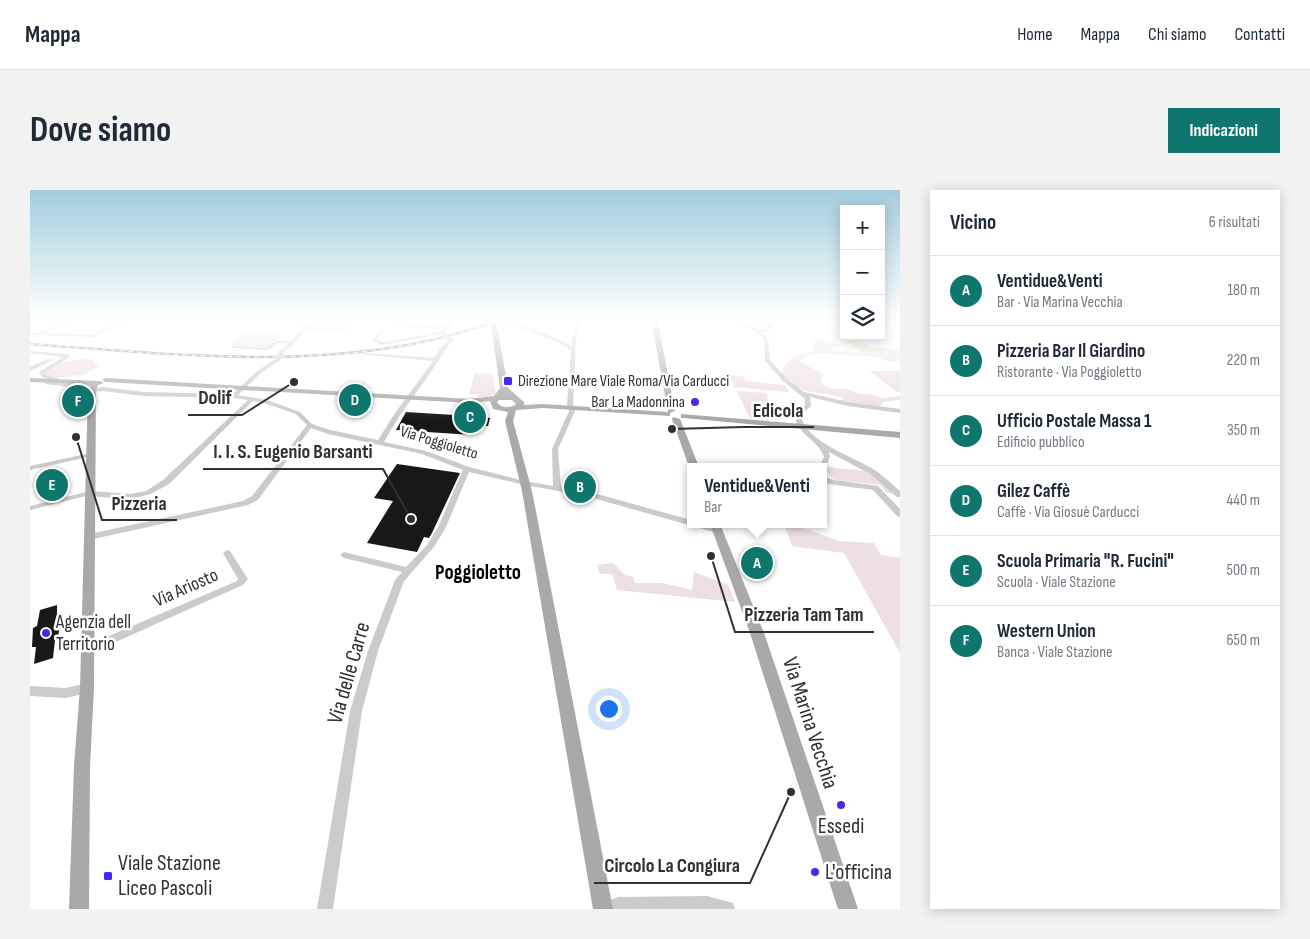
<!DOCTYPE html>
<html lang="it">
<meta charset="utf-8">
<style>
:root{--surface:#fff;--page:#f2f2f3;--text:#1f2937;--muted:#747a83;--line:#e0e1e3;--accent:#0f766e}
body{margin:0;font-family:"Sofia Sans Condensed",sans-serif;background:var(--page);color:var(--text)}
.controls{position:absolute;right:15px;top:15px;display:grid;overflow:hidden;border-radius:0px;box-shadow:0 2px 12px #0003}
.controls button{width:45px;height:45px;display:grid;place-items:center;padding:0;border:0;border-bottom:1px solid var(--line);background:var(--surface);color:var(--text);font:25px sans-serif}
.you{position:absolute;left:578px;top:518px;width:18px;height:18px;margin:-12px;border:4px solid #fff;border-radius:50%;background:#1a73e8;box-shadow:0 0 0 8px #1a73e833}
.badge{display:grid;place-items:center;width:32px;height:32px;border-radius:50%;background:var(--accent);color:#fff;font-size:16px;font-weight:700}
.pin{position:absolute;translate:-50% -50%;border:2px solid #fff;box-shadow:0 1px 5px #0006}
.popup{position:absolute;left:657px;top:273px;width:140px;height:65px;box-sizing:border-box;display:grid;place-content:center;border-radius:0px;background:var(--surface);filter:drop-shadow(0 1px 4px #0005);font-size:16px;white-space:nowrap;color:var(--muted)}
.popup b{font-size:19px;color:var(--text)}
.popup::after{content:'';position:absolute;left:50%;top:100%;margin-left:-10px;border:10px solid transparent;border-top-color:var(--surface)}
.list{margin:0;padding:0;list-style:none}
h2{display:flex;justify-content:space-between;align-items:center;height:65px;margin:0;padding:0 20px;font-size:21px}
h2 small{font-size:16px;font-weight:400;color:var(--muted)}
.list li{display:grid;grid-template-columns:32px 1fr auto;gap:15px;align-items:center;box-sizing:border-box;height:70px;padding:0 20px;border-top:1px solid var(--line)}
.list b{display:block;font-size:19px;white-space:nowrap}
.list p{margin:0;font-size:16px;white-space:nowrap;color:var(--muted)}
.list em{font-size:16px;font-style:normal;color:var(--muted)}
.icon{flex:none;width:28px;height:28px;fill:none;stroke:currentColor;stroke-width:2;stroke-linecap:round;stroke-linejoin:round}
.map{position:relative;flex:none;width:870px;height:719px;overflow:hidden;border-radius:0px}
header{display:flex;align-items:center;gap:30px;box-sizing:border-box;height:70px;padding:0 25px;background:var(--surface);border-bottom:1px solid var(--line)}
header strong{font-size:24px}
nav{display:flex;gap:28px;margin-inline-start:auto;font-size:18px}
.intro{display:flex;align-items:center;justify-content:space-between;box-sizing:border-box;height:120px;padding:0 30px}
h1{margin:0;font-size:35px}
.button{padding:12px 22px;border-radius:0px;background:var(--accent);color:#fff;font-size:18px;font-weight:700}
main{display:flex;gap:30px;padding:0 30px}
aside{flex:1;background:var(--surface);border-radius:0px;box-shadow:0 2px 12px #0003}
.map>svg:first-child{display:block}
.green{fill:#eedfe5}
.water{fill:#daefcb}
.building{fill:#181818}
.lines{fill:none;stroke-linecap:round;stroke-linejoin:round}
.minor{fill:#cbcbcb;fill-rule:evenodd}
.major{fill:#a9a9a9;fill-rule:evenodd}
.rail-casing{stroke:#868686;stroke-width:2.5}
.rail{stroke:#fff;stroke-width:1;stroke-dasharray:4.5;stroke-linecap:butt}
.minor-bridge{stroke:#cbcbcb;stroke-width:5}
.major-bridge{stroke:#a9a9a9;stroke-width:6}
.poi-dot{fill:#402cef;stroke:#fff;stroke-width:2}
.labels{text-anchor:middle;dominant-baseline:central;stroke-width:5;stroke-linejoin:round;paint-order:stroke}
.far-poi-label{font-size:16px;fill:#313131;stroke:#fff;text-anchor:start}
.far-street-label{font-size:16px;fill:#313131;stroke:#fff}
.street-label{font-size:19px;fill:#313131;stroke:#fff}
.poi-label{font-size:19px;fill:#313131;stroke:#fff;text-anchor:start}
.quarter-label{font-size:21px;font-weight:bold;fill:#000;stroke:#fff}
.near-street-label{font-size:22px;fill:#313131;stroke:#fff}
.near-poi-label{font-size:22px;fill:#313131;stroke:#fff;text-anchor:start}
.leader{fill:none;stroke:#313131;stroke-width:2}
.callout-dot{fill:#313131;stroke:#fff;stroke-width:2}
.callout-label{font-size:20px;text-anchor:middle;font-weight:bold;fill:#313131;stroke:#fff;stroke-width:5;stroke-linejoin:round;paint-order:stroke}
</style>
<header>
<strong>Mappa</strong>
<nav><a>Home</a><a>Mappa</a><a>Chi siamo</a><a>Contatti</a></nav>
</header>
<div class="intro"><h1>Dove siamo</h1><a class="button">Indicazioni</a></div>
<main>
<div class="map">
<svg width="870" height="719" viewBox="0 0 870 719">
<rect width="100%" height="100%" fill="#fff"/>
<!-- green -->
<path class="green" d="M 216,142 L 252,143 C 241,159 219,163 201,154 Z
M 782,148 L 811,155 L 800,157 L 807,161 L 832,163 L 825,159 L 870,165 L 870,171 L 858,171 L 845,167 L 786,163 L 776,166 L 770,171 L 794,185 L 790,189 L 793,195 L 803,199 L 818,199 L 830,204 L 841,204 L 853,208 L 870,206 L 870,210 L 854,212 L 849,217 L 813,211 L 813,208 C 790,199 768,208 752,183 C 755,169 772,162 785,161 L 783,157 L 785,155 L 783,153 L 787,151 Z
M 62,169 L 69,176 L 57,182 L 57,184 L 27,188 L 15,185 L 14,182 C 28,170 45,169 62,169 Z
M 839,181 L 870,181 L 870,202 L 867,202 Z
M 445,183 L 462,184 L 466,204 L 456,207 L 448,207 L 449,204 L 439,204 Z
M 699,185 L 713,186 L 716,191 L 755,195 L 759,202 L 704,197 Z
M 707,201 L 736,203 L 742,218 L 735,218 L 739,231 L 720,229 Z
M 797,277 L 843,282 L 868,304 L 857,303 L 850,295 L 805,290 L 796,281 Z
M 754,334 L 762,334 L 809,351 L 844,353 L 851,365 L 870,368 L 870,463 L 814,363 L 762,356 Z
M 583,373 L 595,385 L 603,387 L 605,393 L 633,393 L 662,400 L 664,382 L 698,395 L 705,412 L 587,400 L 582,384 L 570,384 L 567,375 Z"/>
<!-- water -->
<path class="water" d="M 814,146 L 830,146 L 830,152 L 841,157 L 870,160 L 870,165 L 825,159 Z"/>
<!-- building -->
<path class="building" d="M 376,222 L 441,226 L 460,228 L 458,236 L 445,236 L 443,245 L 366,240 Z
M 367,274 L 430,283 L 402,343 L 399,348 L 394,347 L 387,362 L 337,353 L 363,311 L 344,308 Z
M 27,415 L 27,431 L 30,430 L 28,449 L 25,450 L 23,468 L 4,474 L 6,457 L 2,457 L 3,438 L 7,436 L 10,420 Z"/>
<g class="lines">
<!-- minor -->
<path class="minor" d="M 95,128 L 100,128 L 64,147 L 0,145 L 0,143 L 9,143 L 37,130 L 39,132 L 15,143 L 63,145 Z
M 280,128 L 284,128 L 278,137 L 317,137 L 319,138 L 317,139 L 276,139 L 265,153 L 251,164 L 249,163 L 258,153 L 248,153 L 240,159 L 233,160 L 203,158 L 201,157 L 203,156 L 233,158 L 247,151 L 261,151 Z
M 417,128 L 421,128 L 421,134 L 414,144 L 352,155 L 342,151 L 351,140 L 353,141 L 347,150 L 352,152 L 411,142 L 413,139 L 364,136 L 362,135 L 364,134 L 415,137 L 417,134 Z
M 547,128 L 551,128 L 546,150 L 543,215 L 545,221 L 528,259 L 531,297 L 560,302 L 661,330 L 661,334 L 676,334 L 690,338 L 691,340 L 687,343 L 556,306 L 495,295 L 439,282 L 416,337 L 404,357 L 374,391 L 348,461 L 332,521 L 303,719 L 287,719 L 320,521 L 338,461 L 365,390 L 372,382 L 314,368 L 310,365 L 314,362 L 376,377 L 397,355 L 408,337 L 433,280 L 392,264 L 298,244 L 281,238 L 228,310 L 218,315 L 59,350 L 56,349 L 55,347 L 59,344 L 213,311 L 222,306 L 277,235 L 266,224 L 234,213 L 223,211 L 139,294 L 121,304 L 101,309 L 56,306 L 0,320 L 0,316 L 60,301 L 101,304 L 116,301 L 133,290 L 218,210 L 204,208 L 114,206 L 73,201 L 61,202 L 61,200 L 73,197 L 114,202 L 203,204 L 226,182 L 248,167 L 250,168 L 250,170 L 230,184 L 208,205 L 237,210 L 270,222 L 282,234 L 300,240 L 348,250 L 365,223 L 403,171 L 337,165 L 335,165 L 335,163 L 404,168 L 412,156 L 421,149 L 423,150 C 415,159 410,169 403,179 C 386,203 368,226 354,252 L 396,261 L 439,277 L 495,291 L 523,296 L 522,259 L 539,221 L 537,215 L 541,160 L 525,151 L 478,133 L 482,132 L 529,149 L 541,156 Z
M 695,128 C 707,128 720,133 730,141 L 739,138 L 730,128 L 734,128 L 744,138 L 733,143 L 738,149 L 740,170 L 758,190 L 774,202 L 818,212 L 870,219 L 870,223 L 818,216 L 780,207 L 781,216 L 771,225 C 774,252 826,267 846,281 C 855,287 862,294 870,301 L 870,307 L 867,307 L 840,284 L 799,262 L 800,267 L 795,279 L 793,279 L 793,277 L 789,277 L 794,267 C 789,250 762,242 766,223 L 775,215 L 775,209 L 754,192 L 735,171 L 734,149 L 731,146 L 719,137 Z
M 0,161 L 38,164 L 41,166 L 15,182 L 16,185 L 27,188 L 27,190 L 25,191 L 12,187 L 9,182 L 33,167 L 0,163 Z
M 18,169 L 23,170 L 0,181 L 0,177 Z
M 17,191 L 41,193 L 47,191 L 50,193 L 41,197 L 15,194 L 14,193 Z
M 61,263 L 64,265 L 63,266 L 0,280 L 0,276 Z
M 793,286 L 804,290 L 848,296 L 870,319 L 870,327 L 867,326 L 843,300 L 799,294 L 793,291 Z
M 197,360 L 200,361 L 218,389 L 213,395 L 61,463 L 57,464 L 53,463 L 52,460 L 53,457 L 207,391 L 208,389 L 193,363 Z
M 57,493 L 61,494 L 63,498 L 61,502 L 36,508 L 0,506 L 0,496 L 36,498 Z
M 677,706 L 703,713 L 705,719 L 567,719 L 569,713 L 589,707 Z"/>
<!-- major -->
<path class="major" d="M 621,128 L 627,128 L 645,221 L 640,223 L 640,226 L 513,218 L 486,220 L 483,231 L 502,301 L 583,719 L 563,719 L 492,301 L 475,231 L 478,222 L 463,219 L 460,211 L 440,213 L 76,192 L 72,190 L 76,188 L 440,209 L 464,206 L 470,198 L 462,142 L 465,140 L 468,142 L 478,198 L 494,212 L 494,215 L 513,214 L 638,222 ZM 469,210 L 482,210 L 486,214 C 481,218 471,219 467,212 Z
M 0,188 L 70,191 L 74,193 L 68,195 L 66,201 L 64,498 L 60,576 L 59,719 L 39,719 L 44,576 L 50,498 L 58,201 L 61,196 L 54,194 L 0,192 Z
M 651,224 L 870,242 L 870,248 L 654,228 L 651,228 Z
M 643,227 L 650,229 L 669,277 L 661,277 L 661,279 L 659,277 L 642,229 Z
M 680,334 L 690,334 L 734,443 L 828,719 L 808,719 L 720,443 Z"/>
<defs>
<path id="rail" d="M 0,154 C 154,165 327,186 474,128"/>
</defs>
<!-- rail casing -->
<use href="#rail" class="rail-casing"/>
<!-- rail -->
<use href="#rail" class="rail"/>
<!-- minor-bridge -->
<path class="minor-bridge" d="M 413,144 L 421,150
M 248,169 L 251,163"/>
<!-- major-bridge -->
<path class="major-bridge" d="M 462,128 L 465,142"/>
</g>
<!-- sky -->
<linearGradient id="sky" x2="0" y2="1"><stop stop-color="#a2ccdc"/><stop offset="0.56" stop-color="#fff"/><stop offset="1" stop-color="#fff" stop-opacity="0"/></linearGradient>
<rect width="870" height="229" fill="url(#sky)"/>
<!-- markers -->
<g class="poi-dot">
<rect x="473" y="186" width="10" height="10" rx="2.5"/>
<circle cx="665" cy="212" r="5"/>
<circle cx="16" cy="443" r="5"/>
<circle cx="811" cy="615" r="5"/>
<circle cx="785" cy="682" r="5"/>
<rect x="73" y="681" width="10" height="10" rx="2.5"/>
</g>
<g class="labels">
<!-- far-poi labels -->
<g class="far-poi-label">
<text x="488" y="191">Direzione Mare Viale Roma/Via Carducci</text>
<text x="655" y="212" text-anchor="end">Bar La Madonnina</text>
</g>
<!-- far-street labels -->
<g class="far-street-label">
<text transform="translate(409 253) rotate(17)">Via Poggioletto</text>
</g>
<!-- street labels -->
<g class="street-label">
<text transform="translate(156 398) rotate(-24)">Via Ariosto</text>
</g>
<!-- poi labels -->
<g class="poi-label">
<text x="26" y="432">Agenzia dell<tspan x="26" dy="22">Territorio</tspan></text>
</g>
<!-- quarter labels -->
<g class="quarter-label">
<text x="448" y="382">Poggioletto</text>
</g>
<!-- near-street labels -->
<g class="near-street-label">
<text transform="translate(319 483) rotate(-74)">Via delle Carre</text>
<text transform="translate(780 533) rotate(72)">Via Marina Vecchia</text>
</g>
<!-- near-poi labels -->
<g class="near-poi-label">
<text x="811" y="636" text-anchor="middle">Essedi</text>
<text x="88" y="673">Viale Stazione<tspan x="88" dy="25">Liceo Pascoli</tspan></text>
<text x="795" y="682">L'officina</text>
</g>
</g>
<!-- callouts -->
<path class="leader" d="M264 192L212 225H158M642 239L713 237H784M381 329L353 279H173M46 247L72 330H147M681 366L705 442H844M761 602L720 693H564"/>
<g class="callout-dot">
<circle cx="264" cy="192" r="5"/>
<circle cx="642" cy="239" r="5"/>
<circle cx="381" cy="329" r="5"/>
<circle cx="46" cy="247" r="5"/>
<circle cx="681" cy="366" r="5"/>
<circle cx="761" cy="602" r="5"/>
</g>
<g class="callout-label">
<text x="185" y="214">Dolif</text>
<text x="748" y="227">Edicola</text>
<text x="263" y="268">I. I. S. Eugenio Barsanti</text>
<text x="109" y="320">Pizzeria</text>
<text x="774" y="431">Pizzeria Tam Tam</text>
<text x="642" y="682">Circolo La Congiura</text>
</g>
</svg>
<div class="controls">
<button>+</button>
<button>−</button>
<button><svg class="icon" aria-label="layers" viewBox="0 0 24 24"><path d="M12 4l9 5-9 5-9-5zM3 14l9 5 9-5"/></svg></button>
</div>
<div class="you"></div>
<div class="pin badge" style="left:727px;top:373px">A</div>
<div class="popup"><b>Ventidue&amp;Venti</b>Bar</div>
<div class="pin badge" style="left:550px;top:297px">B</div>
<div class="pin badge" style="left:440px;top:227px">C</div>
<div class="pin badge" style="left:325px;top:210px">D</div>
<div class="pin badge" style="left:22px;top:295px">E</div>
<div class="pin badge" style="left:48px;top:211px">F</div>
</div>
<aside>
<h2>Vicino<small>6 risultati</small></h2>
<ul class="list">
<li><span class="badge">A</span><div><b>Ventidue&amp;Venti</b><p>Bar · Via Marina Vecchia</p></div><em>180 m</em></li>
<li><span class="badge">B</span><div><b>Pizzeria Bar Il Giardino</b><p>Ristorante · Via Poggioletto</p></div><em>220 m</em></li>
<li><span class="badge">C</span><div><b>Ufficio Postale Massa 1</b><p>Edificio pubblico</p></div><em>350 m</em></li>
<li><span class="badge">D</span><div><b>Gilez Caffè</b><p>Caffè · Via Giosuè Carducci</p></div><em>440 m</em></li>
<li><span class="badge">E</span><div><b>Scuola Primaria &quot;R. Fucini&quot;</b><p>Scuola · Viale Stazione</p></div><em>500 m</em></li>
<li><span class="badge">F</span><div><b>Western Union</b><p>Banca · Viale Stazione</p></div><em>650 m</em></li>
</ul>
</aside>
</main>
